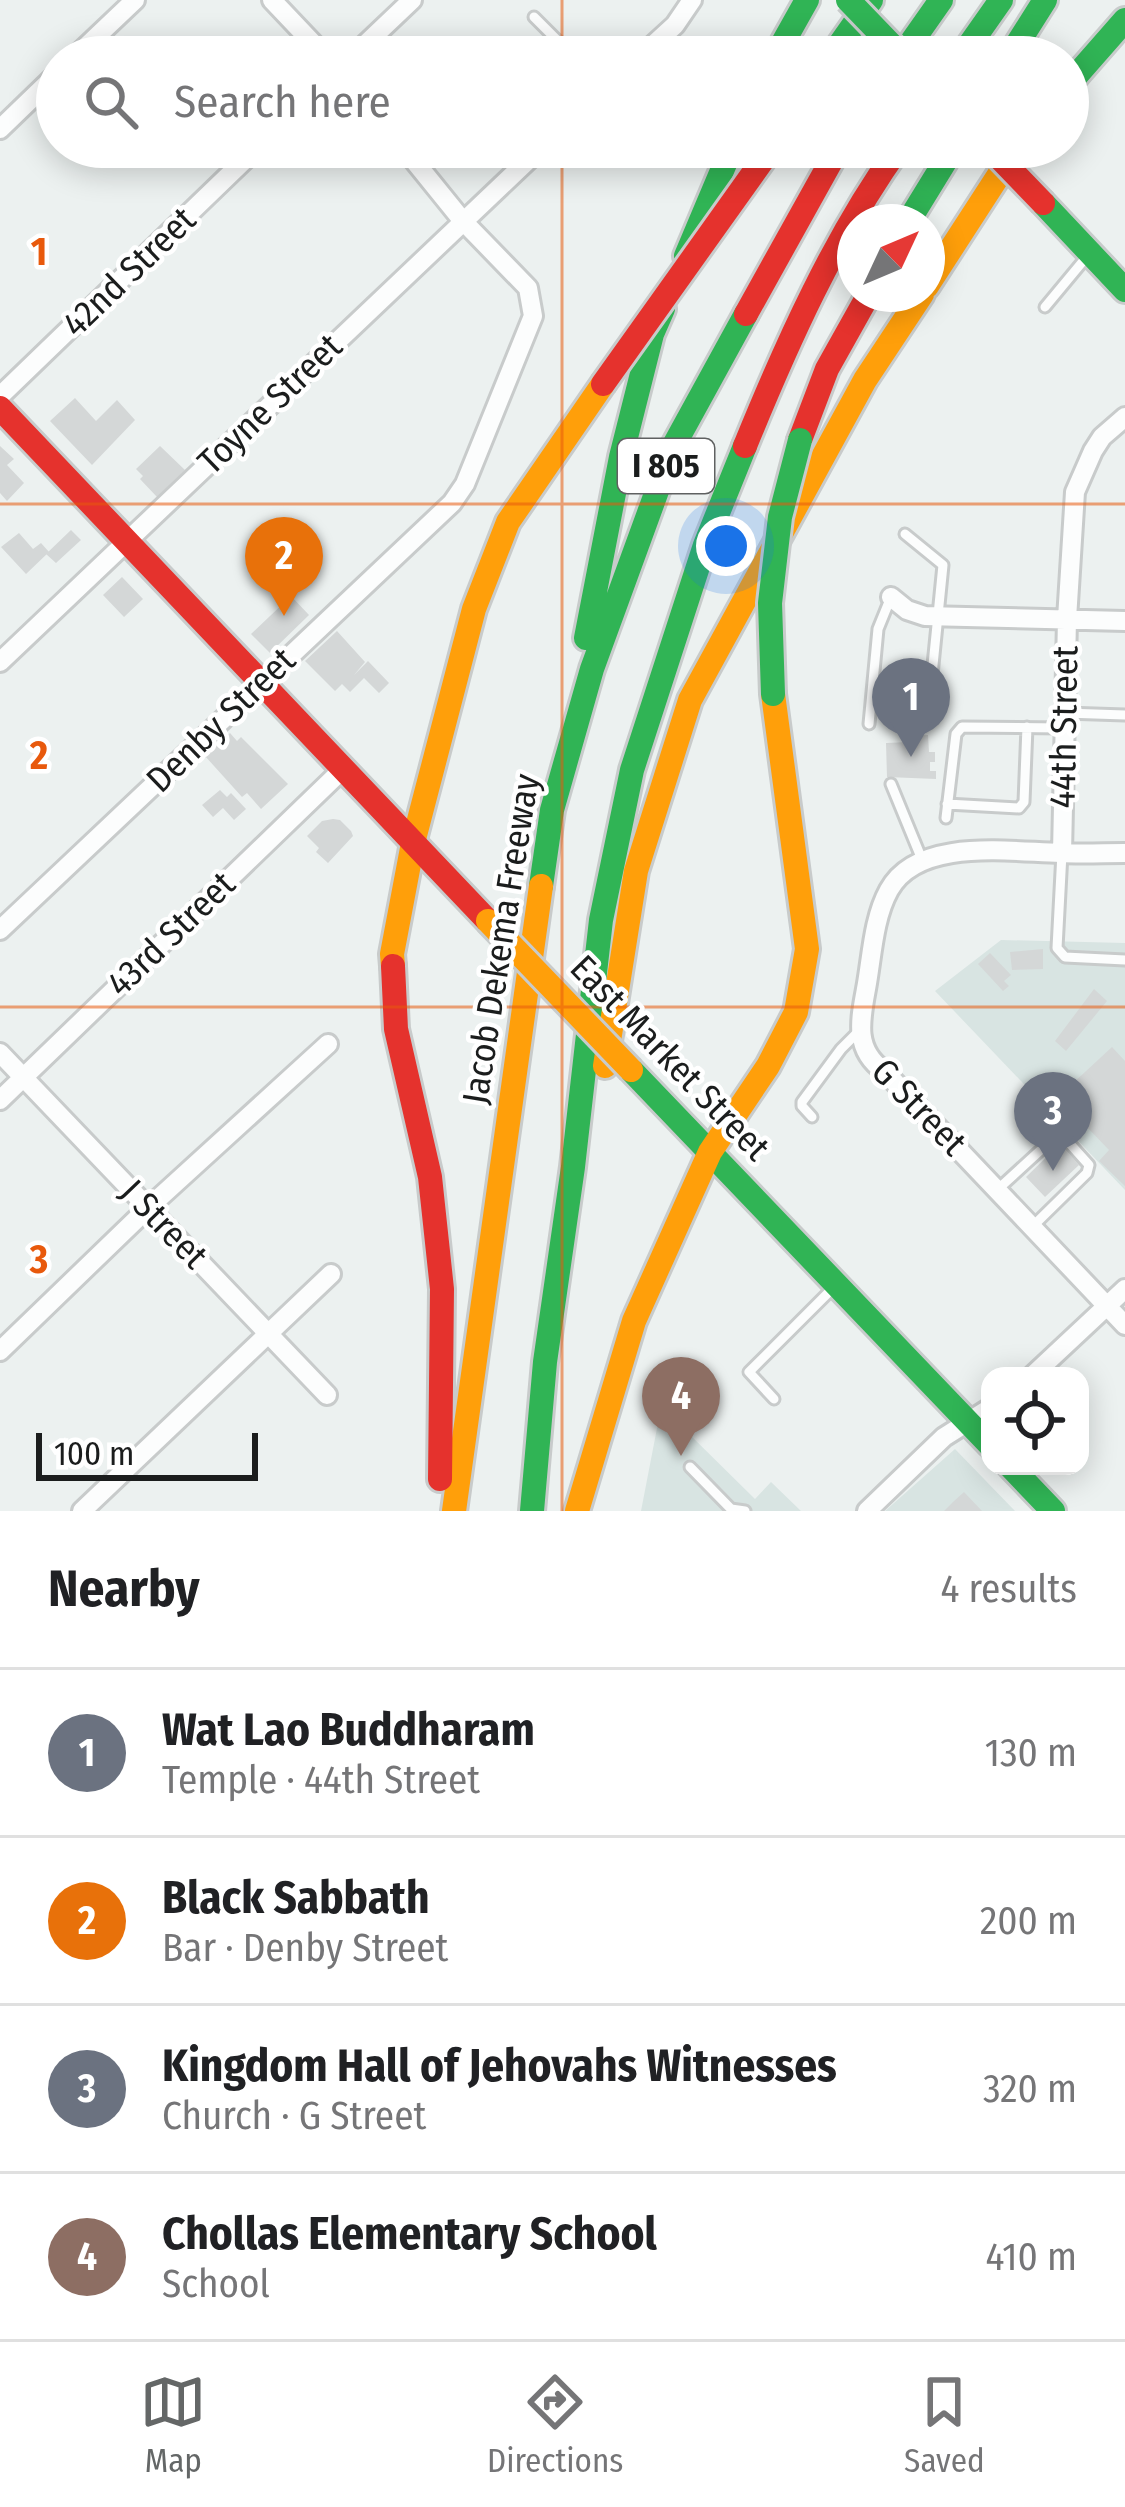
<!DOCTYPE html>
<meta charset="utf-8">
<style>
:root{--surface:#fff;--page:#f2f2f2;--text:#202124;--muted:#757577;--line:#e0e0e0;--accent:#646767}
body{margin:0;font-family:"Fira Sans Condensed",sans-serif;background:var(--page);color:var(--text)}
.controls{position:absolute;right:36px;bottom:36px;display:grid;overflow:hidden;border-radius:24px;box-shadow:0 6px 30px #0003}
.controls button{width:108px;height:108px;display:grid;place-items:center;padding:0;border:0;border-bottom:3px solid var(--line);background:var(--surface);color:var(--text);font:60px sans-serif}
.compass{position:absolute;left:837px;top:204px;width:108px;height:108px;border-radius:50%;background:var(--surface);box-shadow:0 6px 30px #0003;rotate:46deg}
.scale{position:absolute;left:36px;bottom:30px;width:222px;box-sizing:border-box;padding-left:12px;border:6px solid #1b1d1d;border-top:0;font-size:33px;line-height:42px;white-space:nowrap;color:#1b1d1d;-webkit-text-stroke:9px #fff;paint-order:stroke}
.you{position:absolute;left:726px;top:546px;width:42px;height:42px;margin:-30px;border:9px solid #fff;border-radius:50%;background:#1a73e8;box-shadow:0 0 0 18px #1a73e833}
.badge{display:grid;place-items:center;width:78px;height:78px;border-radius:50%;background:var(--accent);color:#fff;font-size:39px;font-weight:700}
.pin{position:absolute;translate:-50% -99px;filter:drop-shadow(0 3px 6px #0008)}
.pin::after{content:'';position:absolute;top:63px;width:42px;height:36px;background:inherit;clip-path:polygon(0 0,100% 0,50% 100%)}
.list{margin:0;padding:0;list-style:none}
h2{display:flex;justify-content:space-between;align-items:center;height:156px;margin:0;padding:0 48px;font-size:51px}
h2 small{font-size:39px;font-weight:400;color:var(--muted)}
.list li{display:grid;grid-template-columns:78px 1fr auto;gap:36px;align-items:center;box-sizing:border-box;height:168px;padding:0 48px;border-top:3px solid var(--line)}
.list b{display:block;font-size:45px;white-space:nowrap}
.list p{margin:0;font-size:39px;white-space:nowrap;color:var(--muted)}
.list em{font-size:39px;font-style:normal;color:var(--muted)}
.icon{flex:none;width:66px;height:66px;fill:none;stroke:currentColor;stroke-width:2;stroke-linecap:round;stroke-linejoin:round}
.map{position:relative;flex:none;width:1125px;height:1511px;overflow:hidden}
.search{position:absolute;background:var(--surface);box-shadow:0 6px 30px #0003;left:36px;right:36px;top:36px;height:132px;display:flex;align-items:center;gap:30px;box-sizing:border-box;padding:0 42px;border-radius:66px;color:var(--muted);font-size:45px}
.sheet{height:828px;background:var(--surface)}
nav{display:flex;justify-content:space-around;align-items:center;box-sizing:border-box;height:168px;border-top:3px solid var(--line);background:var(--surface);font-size:33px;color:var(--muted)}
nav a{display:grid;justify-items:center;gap:6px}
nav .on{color:var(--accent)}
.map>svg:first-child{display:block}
.built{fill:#d8e4e2}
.building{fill:#d4d7d7}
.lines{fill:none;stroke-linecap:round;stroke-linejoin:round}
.lane-casing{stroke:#c8cbcb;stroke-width:15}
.street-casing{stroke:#c8cbcb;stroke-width:24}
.fast-casing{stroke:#c8cbcb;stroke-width:30}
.slow-casing{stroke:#c8cbcb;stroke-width:30}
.jam-casing{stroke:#c8cbcb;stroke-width:30}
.lane{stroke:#fcfdfd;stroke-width:9}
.street{stroke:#fcfdfd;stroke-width:18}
.fast{stroke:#30b455;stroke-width:24}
.slow{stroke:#ff9f0a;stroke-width:24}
.jam{stroke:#e5322d;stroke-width:24}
.fast-bridge-casing{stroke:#c8cbcb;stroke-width:30;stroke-linecap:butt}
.slow-bridge-casing{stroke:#c8cbcb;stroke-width:30;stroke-linecap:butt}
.jam-bridge-casing{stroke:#c8cbcb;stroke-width:30;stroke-linecap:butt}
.fast-bridge{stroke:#30b455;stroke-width:24}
.slow-bridge{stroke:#ff9f0a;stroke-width:24}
.jam-bridge{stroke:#e5322d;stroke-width:24}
.grid{fill:none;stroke:#e8590c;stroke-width:3;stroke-opacity:0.55}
.labels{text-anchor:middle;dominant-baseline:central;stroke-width:9;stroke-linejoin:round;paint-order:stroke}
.shield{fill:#fff;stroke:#5f6161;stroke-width:3}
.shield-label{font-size:33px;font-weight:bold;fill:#1b1d1d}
.street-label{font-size:36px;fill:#1b1d1d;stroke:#fff}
.grid-label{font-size:39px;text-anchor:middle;font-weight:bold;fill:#e8590c;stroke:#fff;stroke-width:9;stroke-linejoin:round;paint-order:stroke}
</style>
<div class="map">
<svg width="1125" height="1511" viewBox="0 0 1125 1511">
<rect width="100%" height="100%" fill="#ecf1f0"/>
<!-- built -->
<path class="built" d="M 1001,940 L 1125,943 L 1125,1190 L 935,991 Z
M 658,1423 L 685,1430 L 755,1499 L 771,1482 L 801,1511 L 641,1511 Z
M 955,1449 L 1015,1511 L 885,1511 Z"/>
<!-- building -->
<path class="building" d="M 75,398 L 96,421 L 117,400 L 135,420 L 92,465 L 50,421 Z
M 0,446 L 14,459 L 7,465 L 24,483 L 7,501 L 0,493 Z
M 160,446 L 185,470 L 157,497 L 140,479 L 143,476 L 136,469 Z
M 71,530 L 81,540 L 56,563 L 46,554 Z
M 19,533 L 33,549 L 41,543 L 49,552 L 26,574 L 1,547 Z
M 122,577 L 143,599 L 124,617 L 103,595 Z
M 291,596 L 309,615 L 270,653 L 251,634 Z
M 337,631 L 365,662 L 354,675 L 368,661 L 389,683 L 379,693 L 364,678 L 350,692 L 342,684 L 335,691 L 305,661 Z
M 230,733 L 237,741 L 241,737 L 288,784 L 261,809 L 247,793 L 242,797 L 205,756 Z
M 928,735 L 929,752 L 935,752 L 935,762 L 930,762 L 930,771 L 936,771 L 936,779 L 887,777 L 886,743 L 909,742 L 909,736 Z
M 220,790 L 227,797 L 231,793 L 246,809 L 234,820 L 223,808 L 213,817 L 202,805 Z
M 333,819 L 340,820 L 351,831 L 353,836 L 328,863 L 316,852 L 319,848 L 307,836 L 322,821 Z
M 1043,949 L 1043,969 L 1012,970 L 1010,952 Z
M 990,953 L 1011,975 L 1004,981 L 1009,986 L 1003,991 L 978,964 Z
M 1094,989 L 1107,1001 L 1066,1051 L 1055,1041 Z
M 1112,1047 L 1125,1061 L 1125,1186 L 1099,1161 L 1109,1150 L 1058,1097 Z
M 1060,1144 L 1079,1165 L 1045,1197 L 1026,1177 Z
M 964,1492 L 982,1511 L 944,1511 L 953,1502 Z"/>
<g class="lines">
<defs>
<path id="lane" d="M 534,17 L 574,57
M 1045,307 L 1089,254
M 905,534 L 943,565 L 932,675
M 1065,713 L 1125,715
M 869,724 L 878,629 L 891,597
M 891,784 L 923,862
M 947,804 L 1019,808 L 1024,802 L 1027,727
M 946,818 L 956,734 L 962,727 L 1064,728
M 1062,853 L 1057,948 L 1065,957 L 1125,960
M 812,1117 L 802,1106 L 802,1102 L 841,1049 L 860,1030
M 997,1190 L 1056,1136 L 1063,1136 L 1089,1165 L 1087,1173 L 1033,1226
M 774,1399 L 749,1372 L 833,1288
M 690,1467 L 731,1509 L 745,1511"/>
<path id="street" d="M 272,0 L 326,57
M 75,57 L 135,0
M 352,57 L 412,0
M 640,57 L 675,25 L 692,0
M 0,129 L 57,74
M 0,396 L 258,147
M 891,597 L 907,610 L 925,616 L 1125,621
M 0,662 L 542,147
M 1062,853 L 1067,619 L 1075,492 L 1093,451 L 1102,437 L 1125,417
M 1125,853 C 1104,853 1082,854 1060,853 C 1010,852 918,837 889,890 C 873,919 872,957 866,989 C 860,1021 854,1050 884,1071 L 1125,1325
M 0,930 L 452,503 L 465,484 L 533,316 L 528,288 L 462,220 L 403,147
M 0,1053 L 327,1395
M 0,1100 L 343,769
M 0,1351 L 148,1208 L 328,1044
M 1032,1376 L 1125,1289
M 82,1511 L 331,1274
M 867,1511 L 944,1437 L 990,1408"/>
<path id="fast" d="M 775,57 L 807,0
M 831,57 L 871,0
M 901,57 L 941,0
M 961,57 L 1001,0
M 1009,57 L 1045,0
M 1068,85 L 1125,20
M 1043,203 L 1125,290
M 908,222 L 954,147
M 686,256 L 732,147
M 586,638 L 621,457 L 652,334 L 663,309
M 541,886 L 552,810 L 592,669 L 673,447 L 746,314
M 631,1070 L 990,1445
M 1010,1466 L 1053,1511
M 532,1511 L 545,1362 L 573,1167 L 601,920 L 632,770 L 705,545 L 745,446"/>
<path id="slow" d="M 927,286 L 1017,147
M 393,966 L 392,954 L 413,843 L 474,609 L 508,522 L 603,384
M 605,1066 L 636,871 L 690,700 L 865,380 L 922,294
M 454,1511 L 541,886
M 577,1511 L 634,1321 L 710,1152 L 768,1066 L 796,1012 L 807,949 L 773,694"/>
<path id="jam" d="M 746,314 L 839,147
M 0,408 L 488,921
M 800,440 L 827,369 L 869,294
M 745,446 C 787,343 834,238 899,147
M 393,966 L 396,1029 L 430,1177 L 442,1289 L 440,1479"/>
</defs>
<!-- lane casing -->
<use href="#lane" class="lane-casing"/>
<!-- street casing -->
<use href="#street" class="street-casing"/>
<!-- fast casing -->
<use href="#fast" class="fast-casing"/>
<!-- slow casing -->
<use href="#slow" class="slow-casing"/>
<!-- jam casing -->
<use href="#jam" class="jam-casing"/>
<!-- lane -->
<use href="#lane" class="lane"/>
<!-- street -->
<use href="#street" class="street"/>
<!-- fast -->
<use href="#fast" class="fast"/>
<!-- slow -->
<use href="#slow" class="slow"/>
<!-- jam -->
<use href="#jam" class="jam"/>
<defs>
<path id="fast-bridge" d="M 848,0 L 903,57
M 773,694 L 770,603 L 780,517 L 800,440"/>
<path id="slow-bridge" d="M 488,921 L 631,1070"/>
<path id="jam-bridge" d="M 989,147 L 1043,203
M 603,384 L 772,147"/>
</defs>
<!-- fast-bridge casing -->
<use href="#fast-bridge" class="fast-bridge-casing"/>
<!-- slow-bridge casing -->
<use href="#slow-bridge" class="slow-bridge-casing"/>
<!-- jam-bridge casing -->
<use href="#jam-bridge" class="jam-bridge-casing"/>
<!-- fast-bridge -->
<use href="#fast-bridge" class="fast-bridge"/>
<!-- slow-bridge -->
<use href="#slow-bridge" class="slow-bridge"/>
<!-- jam-bridge -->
<use href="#jam-bridge" class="jam-bridge"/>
</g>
<!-- grid -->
<path class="grid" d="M 562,0 L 562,57M 562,147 L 562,1511M 0,504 L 1125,504M 0,1007 L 1125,1007"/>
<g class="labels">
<!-- shield labels -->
<rect class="shield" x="618" y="439" width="96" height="54" rx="9"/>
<g class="shield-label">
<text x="666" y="466">I 805</text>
</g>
<!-- street labels -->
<g class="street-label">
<text transform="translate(129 272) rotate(-44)">42nd Street</text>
<text transform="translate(270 404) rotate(-44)">Toyne Street</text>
<text transform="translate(221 720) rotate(-44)">Denby Street</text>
<text transform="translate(1064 727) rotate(-89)">44th Street</text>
<text transform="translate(171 934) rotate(-44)">43rd Street</text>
<text transform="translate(501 939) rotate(-81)">Jacob Dekema Freeway</text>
<text transform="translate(670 1058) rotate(46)">East Market Street</text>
<text transform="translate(919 1107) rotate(46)">G Street</text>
<text transform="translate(164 1224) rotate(46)">J Street</text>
</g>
</g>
<g class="grid-label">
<text x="39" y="265">1</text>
<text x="39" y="769">2</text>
<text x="39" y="1273">3</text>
</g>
</svg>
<div class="controls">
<button><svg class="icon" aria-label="locate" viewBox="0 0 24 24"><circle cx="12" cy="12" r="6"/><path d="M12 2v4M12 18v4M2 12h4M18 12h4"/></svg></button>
</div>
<svg class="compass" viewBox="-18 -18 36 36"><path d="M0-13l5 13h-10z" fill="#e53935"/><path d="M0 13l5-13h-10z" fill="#757577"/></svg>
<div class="scale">100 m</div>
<div class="you"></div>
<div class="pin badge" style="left:911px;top:757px;background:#6b7280">1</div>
<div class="pin badge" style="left:284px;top:616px;background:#e8710a">2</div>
<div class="pin badge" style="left:1053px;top:1171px;background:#6b7280">3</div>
<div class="pin badge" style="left:681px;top:1456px;background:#8d6e63">4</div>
<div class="search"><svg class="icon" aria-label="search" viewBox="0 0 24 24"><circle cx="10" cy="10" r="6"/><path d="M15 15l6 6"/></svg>Search here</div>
</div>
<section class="sheet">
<h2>Nearby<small>4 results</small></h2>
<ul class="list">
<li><span class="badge" style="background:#6b7280">1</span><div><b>Wat Lao Buddharam</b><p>Temple · 44th Street</p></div><em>130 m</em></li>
<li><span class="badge" style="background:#e8710a">2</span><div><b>Black Sabbath</b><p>Bar · Denby Street</p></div><em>200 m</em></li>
<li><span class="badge" style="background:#6b7280">3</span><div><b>Kingdom Hall of Jehovahs Witnesses</b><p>Church · G Street</p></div><em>320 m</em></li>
<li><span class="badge" style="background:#8d6e63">4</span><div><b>Chollas Elementary School</b><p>School</p></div><em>410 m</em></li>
</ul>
</section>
<nav>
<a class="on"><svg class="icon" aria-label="map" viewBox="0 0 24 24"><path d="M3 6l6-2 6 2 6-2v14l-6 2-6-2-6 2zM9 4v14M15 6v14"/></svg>Map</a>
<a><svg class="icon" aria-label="directions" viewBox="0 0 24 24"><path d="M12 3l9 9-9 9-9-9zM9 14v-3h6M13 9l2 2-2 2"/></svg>Directions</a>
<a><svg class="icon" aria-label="saved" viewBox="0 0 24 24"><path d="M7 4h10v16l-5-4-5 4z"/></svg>Saved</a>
</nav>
